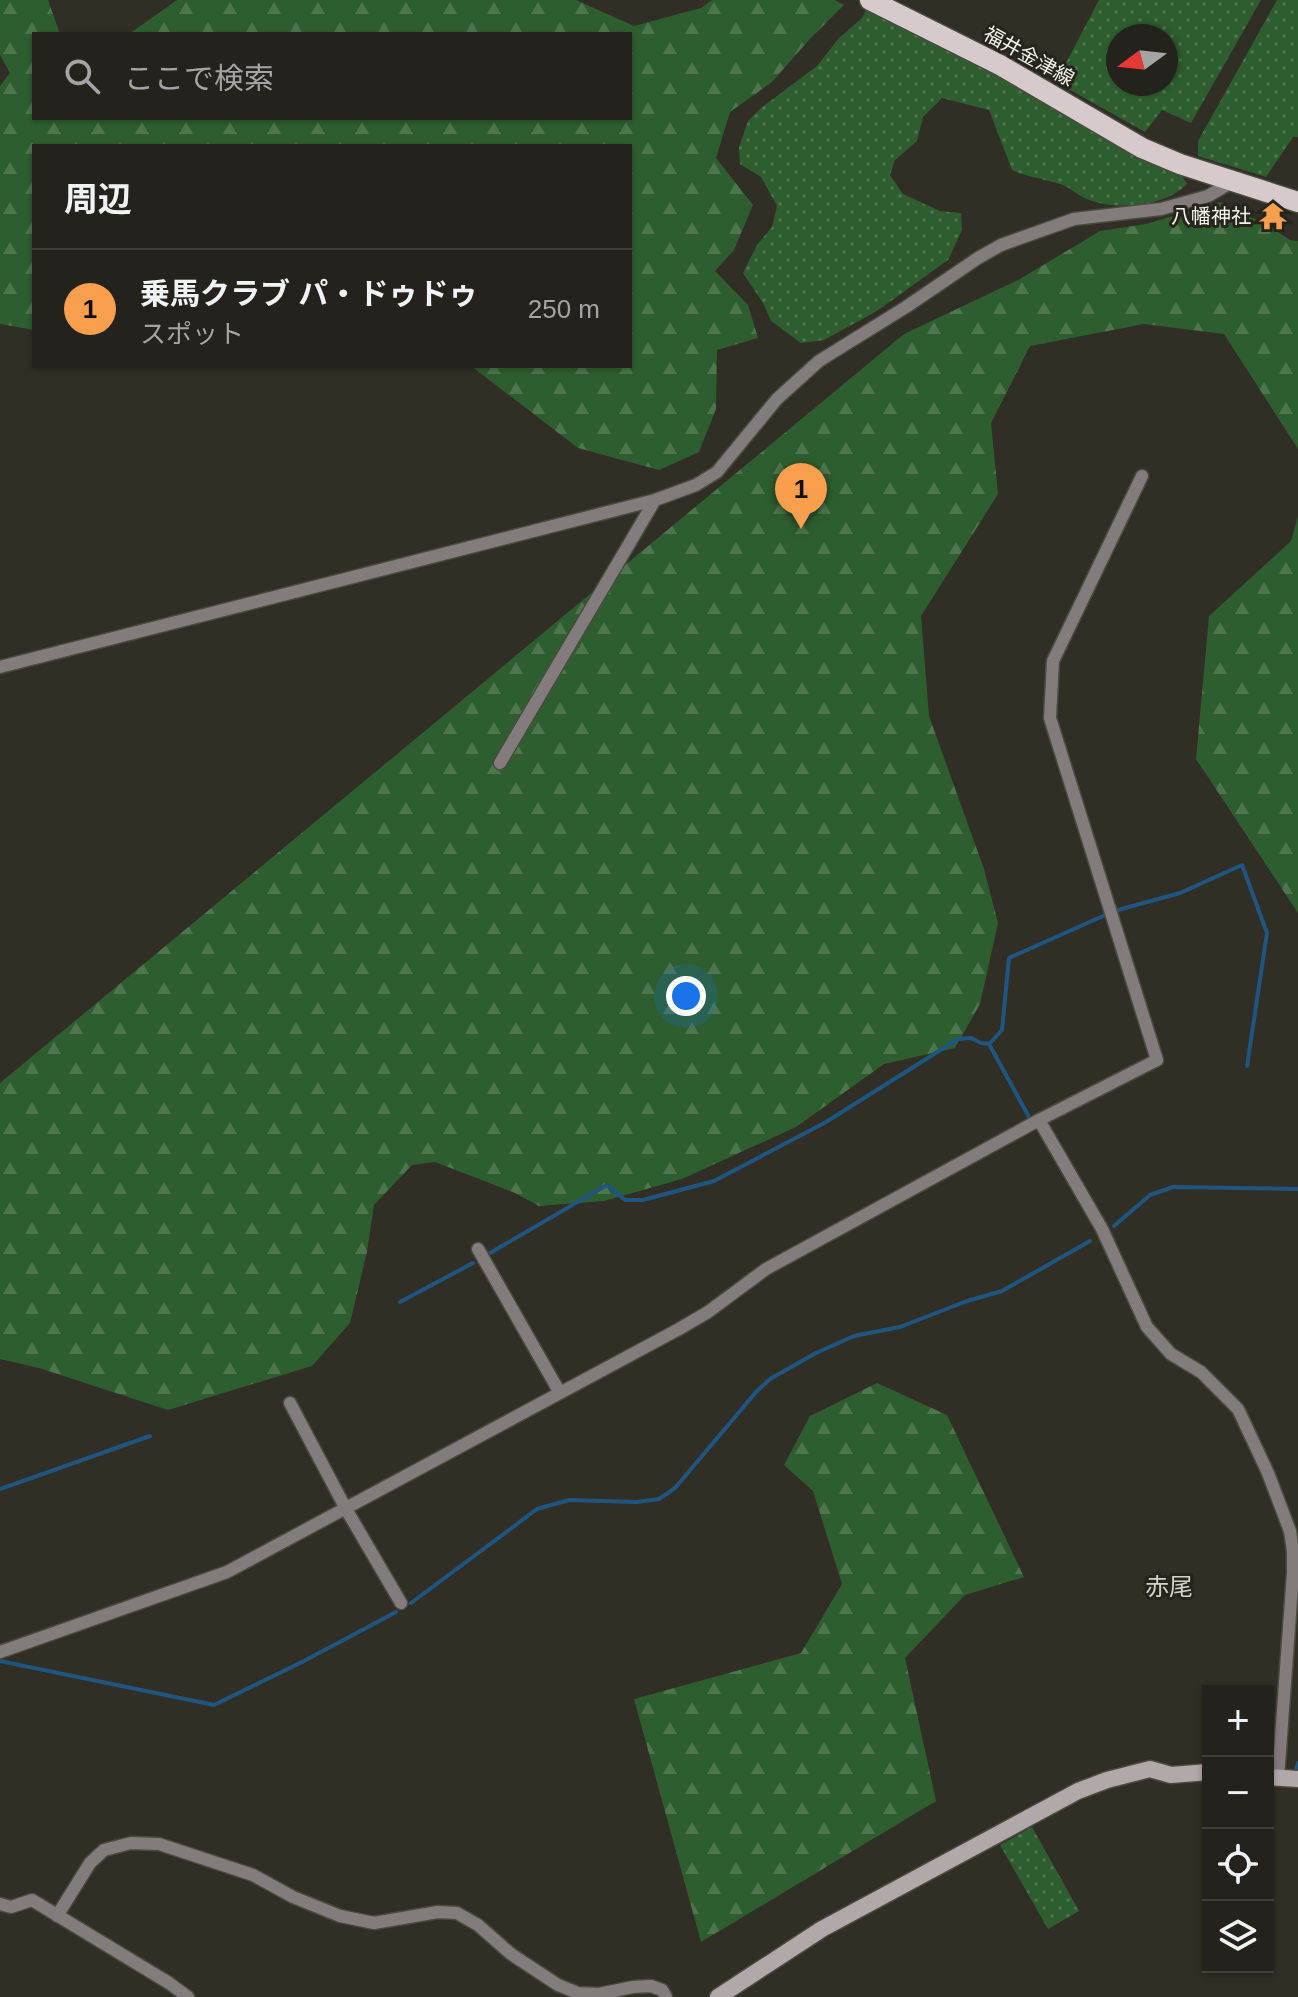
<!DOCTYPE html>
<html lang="ja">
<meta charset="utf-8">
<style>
:root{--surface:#24221c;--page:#302f29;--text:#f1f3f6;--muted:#a3a4a3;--line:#413f3b;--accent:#fa9f4e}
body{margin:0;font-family:Arial,"Noto Sans JP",sans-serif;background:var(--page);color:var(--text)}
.controls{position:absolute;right:24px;bottom:24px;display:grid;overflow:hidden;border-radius:0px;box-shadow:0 2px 6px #0004}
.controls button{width:72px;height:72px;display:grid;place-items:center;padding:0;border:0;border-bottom:2px solid var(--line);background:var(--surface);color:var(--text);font:40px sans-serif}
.compass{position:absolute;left:1106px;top:24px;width:72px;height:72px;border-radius:50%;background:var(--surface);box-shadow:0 2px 6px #0004;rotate:255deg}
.you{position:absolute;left:686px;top:996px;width:28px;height:28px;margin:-20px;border:6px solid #fff;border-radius:50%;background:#1a73e8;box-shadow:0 0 0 12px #1a73e833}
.badge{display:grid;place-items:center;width:52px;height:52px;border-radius:50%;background:var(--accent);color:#111;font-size:26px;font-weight:700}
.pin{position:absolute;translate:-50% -66px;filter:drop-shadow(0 2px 4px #0008)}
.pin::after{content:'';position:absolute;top:42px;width:28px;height:24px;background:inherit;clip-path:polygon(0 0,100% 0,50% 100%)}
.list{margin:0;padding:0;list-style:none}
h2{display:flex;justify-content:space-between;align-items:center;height:104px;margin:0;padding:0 32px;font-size:34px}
h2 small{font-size:26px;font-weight:400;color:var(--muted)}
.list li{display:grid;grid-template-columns:52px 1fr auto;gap:24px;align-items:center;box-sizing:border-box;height:120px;padding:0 32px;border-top:2px solid var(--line)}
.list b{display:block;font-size:30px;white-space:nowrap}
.list p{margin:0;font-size:26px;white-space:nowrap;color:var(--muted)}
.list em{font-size:26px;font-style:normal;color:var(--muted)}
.icon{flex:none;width:44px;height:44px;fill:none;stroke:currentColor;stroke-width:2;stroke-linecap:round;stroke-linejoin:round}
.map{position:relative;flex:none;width:1298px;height:1997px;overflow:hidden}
.search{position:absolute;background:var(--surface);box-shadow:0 2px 6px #0004;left:32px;top:32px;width:600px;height:88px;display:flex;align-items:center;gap:20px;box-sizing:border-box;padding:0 28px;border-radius:0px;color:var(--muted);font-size:30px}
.panel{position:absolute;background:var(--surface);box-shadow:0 2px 6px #0004;left:32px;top:144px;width:600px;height:224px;border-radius:0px}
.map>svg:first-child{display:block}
.grass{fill:url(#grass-dots);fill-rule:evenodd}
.forest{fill:url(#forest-firs)}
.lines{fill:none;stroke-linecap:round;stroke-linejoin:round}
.stream{stroke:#1f5681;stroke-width:4}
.street-casing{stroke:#4b4a41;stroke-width:15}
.secondary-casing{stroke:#4b4a41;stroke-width:19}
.primary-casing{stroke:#4b4a41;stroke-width:23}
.street{stroke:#827c7c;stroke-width:12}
.secondary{stroke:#b1a8a9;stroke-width:16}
.primary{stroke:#d6cacb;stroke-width:20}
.labels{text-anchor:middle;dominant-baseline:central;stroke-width:6;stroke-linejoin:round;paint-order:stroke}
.street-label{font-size:20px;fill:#f4f3ed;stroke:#26241c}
.poi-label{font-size:20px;fill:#f4f3ed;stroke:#26241c;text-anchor:end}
.quarter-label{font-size:24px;fill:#d4d1c6;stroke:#26241c}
</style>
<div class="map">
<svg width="1298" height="1997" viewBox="0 0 1298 1997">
<defs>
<pattern id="grass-dots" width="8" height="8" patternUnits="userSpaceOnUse" patternTransform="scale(2)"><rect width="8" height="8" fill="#2e5e2f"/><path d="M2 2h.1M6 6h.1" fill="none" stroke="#4d764d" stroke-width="1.8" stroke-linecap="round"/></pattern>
<pattern id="forest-firs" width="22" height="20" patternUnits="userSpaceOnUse" patternTransform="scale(2)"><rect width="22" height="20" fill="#2e5e2f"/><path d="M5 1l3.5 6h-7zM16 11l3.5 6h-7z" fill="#4d764d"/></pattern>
</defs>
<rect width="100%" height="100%" fill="#302e25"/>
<!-- grass -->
<path class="grass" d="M 1099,0 L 1261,0 L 1191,123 L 1162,110 L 1145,132 L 1056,82 ZM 1166,36 L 1166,84 L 1118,84 L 1118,36 Z
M 1277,0 L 1298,0 L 1298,137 L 1293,137 L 1266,177 L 1198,156 L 1198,141 Z
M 866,10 L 956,52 L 1124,144 L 1160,167 L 1181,174 L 1187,184 C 1165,207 1115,211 1087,199 C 1077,195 1070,187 1060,184 C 1044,179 1028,177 1012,170 L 989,110 L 942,98 L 923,117 L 917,141 L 895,160 L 890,175 L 903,194 L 940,211 L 961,213 L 962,230 L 948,260 L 877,311 L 824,340 L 801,343 L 771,321 L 763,303 L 743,273 L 757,245 L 772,227 L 777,206 L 761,177 L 740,164 L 739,147 L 748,121 L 761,108 L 817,66 L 839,38 L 862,18 Z
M 1032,1827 L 1079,1911 L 1048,1929 L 1000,1845 Z"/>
<!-- forest -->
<path class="forest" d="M 0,0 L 48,0 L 60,34 L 34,34 L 34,118 L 630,118 L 630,34 L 129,34 L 177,0 L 576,0 L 634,26 L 701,8 L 712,0 L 835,0 L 844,5 L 808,41 L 772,82 L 730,112 L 716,158 L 753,205 L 734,250 L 715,271 L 748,305 L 758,338 L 717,350 L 716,409 L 699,452 L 659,470 L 578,448 L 471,366 L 630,366 L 630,146 L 34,146 L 34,330 L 0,324 L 0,86 L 10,73 L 0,55 Z
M 1220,202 L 1269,226 L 1290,240 L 1298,241 L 1298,449 L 1224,334 L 1144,324 L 1030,346 L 991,423 L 998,494 L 921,616 L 929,716 L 984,869 L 998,923 L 980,1004 L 955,1048 L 884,1064 L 796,1127 L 682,1179 L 604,1201 L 539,1206 L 515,1193 L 435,1162 L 412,1165 L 374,1205 L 367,1252 L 350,1323 L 312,1366 L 168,1410 L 39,1368 L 0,1359 L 0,1083 L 904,334 L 1020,279 L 1100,231 L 1146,224 Z
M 1298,516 L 1298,913 L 1196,759 L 1209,616 L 1291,541 Z
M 877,1383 L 947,1415 L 1024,1577 L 965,1595 L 905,1658 L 936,1801 L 701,1942 L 634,1699 L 801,1653 L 842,1584 L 813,1491 L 784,1465 L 810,1416 Z"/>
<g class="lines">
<!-- stream -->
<path class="stream" d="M 1118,910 L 1180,893 L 1242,865 L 1267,933 L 1247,1066
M 989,1044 L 1029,1117
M 1114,1226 L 1150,1195 L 1173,1187 L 1298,1189
M 490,1253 L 607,1185 L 625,1200 L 643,1200 L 714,1181 L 826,1122 L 958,1039 L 971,1038 L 981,1043 L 989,1044 L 1002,1030 L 1009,958 L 1103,916
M 400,1302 L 473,1263
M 0,1489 L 150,1436
M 411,1603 L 537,1509 L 569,1500 L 637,1502 L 659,1499 L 675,1488 L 756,1392 L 770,1379 L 816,1353 L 854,1336 L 900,1327 L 967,1301 L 1002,1291 L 1090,1241
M 0,1661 L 214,1705 L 304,1661 L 396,1612
M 1298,1763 L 1296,1770 L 1298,1770"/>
<defs>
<path id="street" d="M 0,667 L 655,500 L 696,485 L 717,472 L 777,399 L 819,361 L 906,307 L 978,258 L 1001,245 L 1074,219 L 1161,209 L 1208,196 L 1232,182
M 500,763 L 655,500
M 1039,1120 L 1102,1229 L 1147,1327 L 1171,1354 L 1201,1372 L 1238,1409 L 1268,1473 L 1290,1531 L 1293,1551 L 1293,1573 L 1278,1778
M 478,1249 L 560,1393
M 290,1403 L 346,1509 L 401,1603
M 0,1652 L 227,1572 L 679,1329 L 708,1312 L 766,1269 L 1039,1120 L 1157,1060 L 1050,718 L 1053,661 L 1142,476
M 0,1904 L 11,1907 L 32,1900 L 169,1983 L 188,1997
M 57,1916 L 90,1863 L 104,1850 L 131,1843 L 159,1844 L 253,1875 L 293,1897 L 340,1916 L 374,1923 L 438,1912 L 457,1913 L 478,1925 L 511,1954 L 558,1985 L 578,1993 L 599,1994 L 633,1987 L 651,1986 L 662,1990 L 666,1997"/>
<path id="secondary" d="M 1268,1777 L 1298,1779
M 718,1997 L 822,1929 L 1078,1791 L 1107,1780 L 1150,1769 L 1171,1775 L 1208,1772"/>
<path id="primary" d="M 870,0 L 1000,65 L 1142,148 L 1180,164 L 1298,202"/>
</defs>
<!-- street casing -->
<use href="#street" class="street-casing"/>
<!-- secondary casing -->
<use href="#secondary" class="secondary-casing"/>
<!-- primary casing -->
<use href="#primary" class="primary-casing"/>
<!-- street -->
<use href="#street" class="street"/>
<!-- secondary -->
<use href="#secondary" class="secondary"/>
<!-- primary -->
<use href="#primary" class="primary"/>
</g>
<!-- icons -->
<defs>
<symbol id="temple-bare" viewBox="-9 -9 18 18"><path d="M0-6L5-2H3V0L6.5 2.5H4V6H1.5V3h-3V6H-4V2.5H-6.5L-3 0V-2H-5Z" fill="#fa9f4e" stroke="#26241c" stroke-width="2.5" paint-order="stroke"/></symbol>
</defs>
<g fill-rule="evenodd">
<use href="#temple-bare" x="1253" y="196" width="40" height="40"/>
</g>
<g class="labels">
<!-- street labels -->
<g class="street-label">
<text transform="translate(1029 56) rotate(29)">福井金津線</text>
</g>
<!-- poi labels -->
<g class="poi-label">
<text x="1251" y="216">八幡神社</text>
</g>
<!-- quarter labels -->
<g class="quarter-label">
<text x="1169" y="1586">赤尾</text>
</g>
</g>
</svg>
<div class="controls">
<button>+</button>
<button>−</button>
<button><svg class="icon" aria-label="locate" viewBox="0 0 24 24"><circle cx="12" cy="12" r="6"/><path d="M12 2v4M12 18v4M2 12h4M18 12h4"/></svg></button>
<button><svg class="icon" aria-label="layers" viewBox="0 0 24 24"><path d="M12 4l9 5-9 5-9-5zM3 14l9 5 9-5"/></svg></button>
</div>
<svg class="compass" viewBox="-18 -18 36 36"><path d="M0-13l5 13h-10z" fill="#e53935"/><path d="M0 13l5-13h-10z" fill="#a3a4a3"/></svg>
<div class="you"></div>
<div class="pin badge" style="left:801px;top:529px">1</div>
<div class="search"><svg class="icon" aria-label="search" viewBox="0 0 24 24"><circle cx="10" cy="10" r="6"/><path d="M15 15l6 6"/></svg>ここで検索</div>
<section class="panel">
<h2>周辺<small></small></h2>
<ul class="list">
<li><span class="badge">1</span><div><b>乗馬クラブ パ・ドゥドゥ</b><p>スポット</p></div><em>250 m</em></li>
</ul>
</section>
</div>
